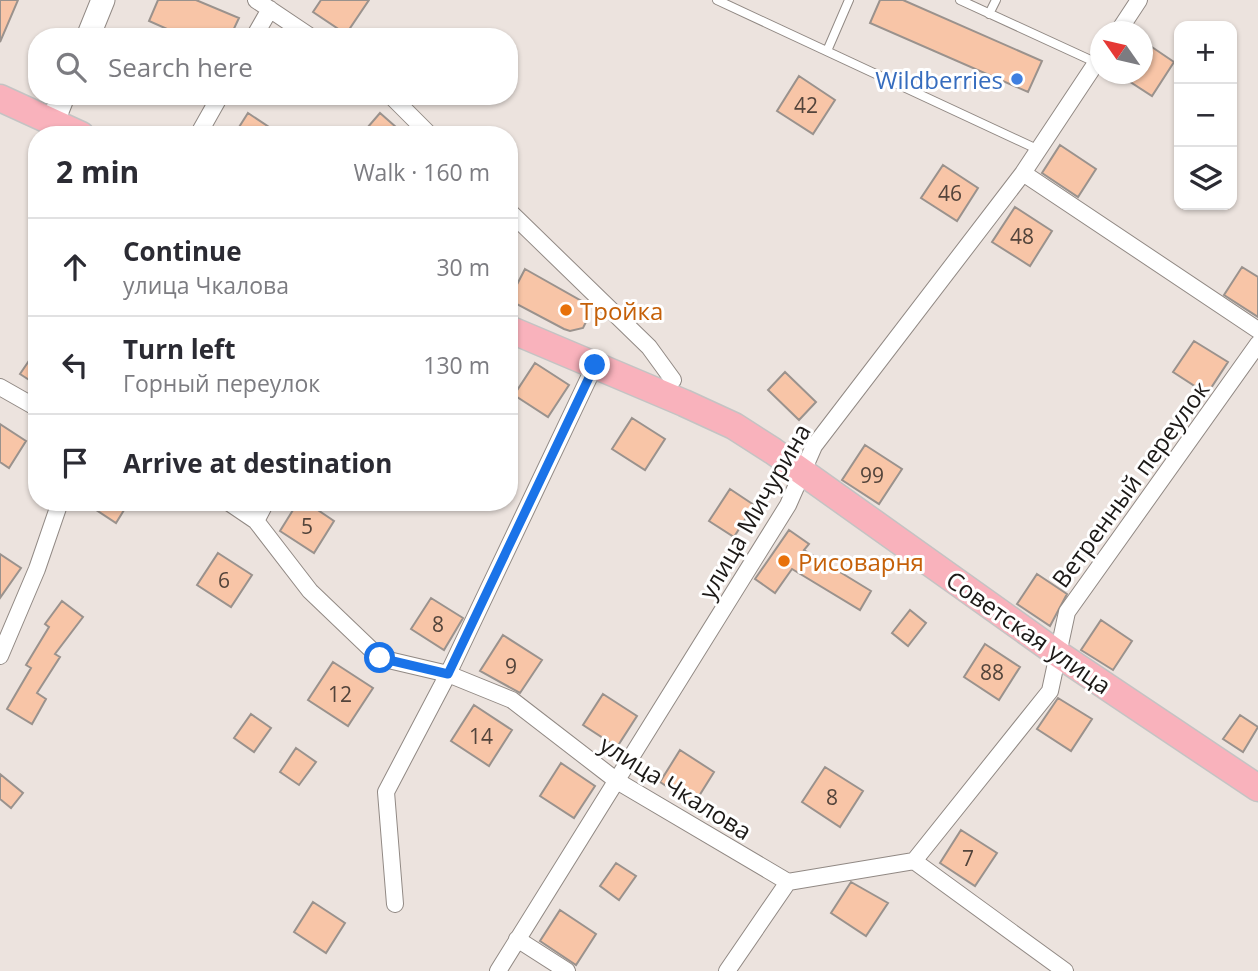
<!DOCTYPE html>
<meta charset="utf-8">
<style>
:root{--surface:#fff;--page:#f2f2f3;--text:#2b2b33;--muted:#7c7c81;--line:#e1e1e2}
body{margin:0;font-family:"Open Sans",sans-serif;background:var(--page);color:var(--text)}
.controls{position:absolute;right:21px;top:21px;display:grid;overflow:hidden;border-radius:14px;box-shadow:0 2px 5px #0004}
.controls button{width:63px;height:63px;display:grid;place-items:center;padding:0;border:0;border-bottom:2px solid var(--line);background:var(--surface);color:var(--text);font:35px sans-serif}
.compass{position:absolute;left:1090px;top:21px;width:63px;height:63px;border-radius:50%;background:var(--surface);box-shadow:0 2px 5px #0004;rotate:304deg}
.stop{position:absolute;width:21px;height:21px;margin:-16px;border:5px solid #1a73e8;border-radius:50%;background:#fff}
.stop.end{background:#1a73e8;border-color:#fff;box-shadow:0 2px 7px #0008}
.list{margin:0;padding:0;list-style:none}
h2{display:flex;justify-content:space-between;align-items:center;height:91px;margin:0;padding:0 28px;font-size:30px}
h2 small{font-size:23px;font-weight:400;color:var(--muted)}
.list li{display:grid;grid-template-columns:46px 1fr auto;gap:21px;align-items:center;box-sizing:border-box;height:98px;padding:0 28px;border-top:2px solid var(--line)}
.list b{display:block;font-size:26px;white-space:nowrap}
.list p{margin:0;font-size:23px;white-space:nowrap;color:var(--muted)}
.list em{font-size:23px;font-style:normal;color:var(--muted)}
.icon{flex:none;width:38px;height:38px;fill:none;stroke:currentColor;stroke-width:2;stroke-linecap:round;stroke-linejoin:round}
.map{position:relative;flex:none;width:1258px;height:971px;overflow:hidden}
.search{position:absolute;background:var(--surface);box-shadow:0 2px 5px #0004;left:28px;top:28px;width:490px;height:77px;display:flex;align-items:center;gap:18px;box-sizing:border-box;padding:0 24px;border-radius:28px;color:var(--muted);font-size:26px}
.panel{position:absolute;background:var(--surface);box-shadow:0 2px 5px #0004;left:28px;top:126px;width:490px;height:385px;border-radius:28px}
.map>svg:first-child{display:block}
.building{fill:#f8c5a7;stroke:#9a928d;stroke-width:2}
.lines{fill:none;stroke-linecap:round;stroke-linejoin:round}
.service-casing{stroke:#918984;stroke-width:10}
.minor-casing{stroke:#918984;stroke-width:18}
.secondary-casing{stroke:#918984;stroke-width:25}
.primary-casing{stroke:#c4c3c3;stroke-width:29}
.service{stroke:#fff;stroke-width:8}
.minor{stroke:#fff;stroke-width:16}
.secondary{stroke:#fff;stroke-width:23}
.primary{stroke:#f9b2bc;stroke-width:26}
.route{stroke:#1a73e8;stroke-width:9}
.shop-dot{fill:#3f7fe0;stroke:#fff;stroke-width:2.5}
.food-dot{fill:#e8710a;stroke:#fff;stroke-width:2.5}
.labels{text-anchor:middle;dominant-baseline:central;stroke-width:6;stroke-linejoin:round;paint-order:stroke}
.number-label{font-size:21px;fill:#53443b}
.shop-label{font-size:24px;fill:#366cbe;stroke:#fff;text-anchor:end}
.food-label{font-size:24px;fill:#c56008;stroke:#fff;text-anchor:start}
.street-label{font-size:24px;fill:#1c1917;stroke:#fff}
</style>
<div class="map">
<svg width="1258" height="971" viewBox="0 0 1258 971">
<rect width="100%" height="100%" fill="#ece3de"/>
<!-- building -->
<path class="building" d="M 0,0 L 18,0 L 0,42 Z
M 158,0 L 196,0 L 239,18 L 230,37 L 185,37 L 149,21 Z
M 321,0 L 369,0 L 346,34 L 313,12 Z
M 880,0 L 903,0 L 1042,61 L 1028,92 L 870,23 Z
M 1143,41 L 1174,62 L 1152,96 L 1118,74 L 1143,74 Z
M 799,76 L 835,100 L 813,134 L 777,111 Z
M 248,113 L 281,135 L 234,135 Z
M 380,113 L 405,135 L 361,135 Z
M 1060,145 L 1096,169 L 1078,197 L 1042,173 Z
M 943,165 L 978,188 L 957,221 L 921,198 Z
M 1015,207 L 1052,231 L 1030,266 L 992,242 Z
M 1242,267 L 1258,277 L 1258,317 L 1224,295 Z
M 525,269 L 585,303 L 589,316 L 583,328 L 570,331 L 564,329 L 509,300 Z
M 1194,341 L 1228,362 L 1207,394 L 1173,372 Z
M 37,349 L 37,385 L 20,374 Z
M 535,363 L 569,385 L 548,417 L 514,395 Z
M 785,372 L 816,402 L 799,420 L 768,390 Z
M 632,418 L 665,439 L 645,470 L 612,449 Z
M 0,424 L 26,441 L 9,468 L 0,462 Z
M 865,445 L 902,469 L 879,504 L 842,480 Z
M 730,489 L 754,505 L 734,537 L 709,521 Z
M 84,502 L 129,502 L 116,523 Z
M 298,502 L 306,502 L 334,521 L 314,553 L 280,531 Z
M 789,530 L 809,544 L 804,550 L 871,591 L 860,610 L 792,569 L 775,593 L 755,579 Z
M 218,553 L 252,575 L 231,607 L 197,585 Z
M 0,554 L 21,568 L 0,598 Z
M 1037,574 L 1067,594 L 1050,626 L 1017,604 Z
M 431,598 L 463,618 L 444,650 L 411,629 Z
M 62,601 L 83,617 L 55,654 L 60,657 L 37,693 L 46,699 L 32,724 L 7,709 L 31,668 L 26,665 L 49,627 L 45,624 Z
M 910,610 L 926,623 L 908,646 L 892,633 Z
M 1101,620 L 1132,641 L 1113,670 L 1081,650 Z
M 503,635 L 542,660 L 520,693 L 480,671 Z
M 985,644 L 1020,667 L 999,700 L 964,677 Z
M 333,662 L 373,688 L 348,726 L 308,700 Z
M 603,694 L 637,716 L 617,747 L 583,725 Z
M 1058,698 L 1092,719 L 1071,751 L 1037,729 Z
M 474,705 L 512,730 L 489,766 L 451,741 Z
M 251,714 L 271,728 L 254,752 L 234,738 Z
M 1240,715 L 1258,727 L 1243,752 L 1223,739 Z
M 296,748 L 316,762 L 299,785 L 280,772 Z
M 680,750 L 714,772 L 694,804 L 660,782 Z
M 561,763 L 595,786 L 574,818 L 540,796 Z
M 825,767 L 863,791 L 840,827 L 802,802 Z
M 0,774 L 23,793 L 11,808 L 0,799 Z
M 961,830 L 997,853 L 975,886 L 940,863 Z
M 616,863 L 636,876 L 619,900 L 600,886 Z
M 851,882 L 888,903 L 866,936 L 831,913 Z
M 313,902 L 345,923 L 326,953 L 294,932 Z
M 560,910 L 596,934 L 576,965 L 540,941 Z"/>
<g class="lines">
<defs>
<path id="service" d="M 717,0 L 1039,150
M 960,0 L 1097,63
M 989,14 L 996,0
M 827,51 L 849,0"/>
<path id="minor" d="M 256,0 L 311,37
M 1118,32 L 1139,0
M 254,37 L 270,9
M 391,96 L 430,135
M 198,135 L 220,96
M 1023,173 L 1258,330
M 509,211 L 649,347 L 673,380
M 0,387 L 37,408
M 228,502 L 256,521 L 310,591 L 380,658 L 448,674 L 512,700 L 617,781 L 788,882 L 914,861 L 1065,971
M 256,521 L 266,502
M 0,656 L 37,569 L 60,502
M 914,861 L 1050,691 L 1067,612 L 1258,344
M 395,904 L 386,792 L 448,674 L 595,365
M 517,939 L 567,971
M 498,971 L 788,505 L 814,446 L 1023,173 L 1100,57
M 727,971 L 788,882"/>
<path id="secondary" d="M 88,37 L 103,0
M 53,121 L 63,96"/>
<path id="primary" d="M 0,98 L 81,135
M 509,329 L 684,403 L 734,426 L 773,451 L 1058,654 L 1258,788"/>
</defs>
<!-- service casing -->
<use href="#service" class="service-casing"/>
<!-- minor casing -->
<use href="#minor" class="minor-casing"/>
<!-- secondary casing -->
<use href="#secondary" class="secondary-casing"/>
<!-- primary casing -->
<use href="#primary" class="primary-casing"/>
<!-- service -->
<use href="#service" class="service"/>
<!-- minor -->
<use href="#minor" class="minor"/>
<!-- secondary -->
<use href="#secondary" class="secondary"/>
<!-- primary -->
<use href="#primary" class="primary"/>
</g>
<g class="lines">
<!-- route -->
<path class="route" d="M 380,658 L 448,674 L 595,365"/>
</g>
<!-- markers -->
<circle class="shop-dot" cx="1017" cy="79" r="7"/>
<g class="food-dot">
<circle cx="566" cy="310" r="7"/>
<circle cx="784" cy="561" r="7"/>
</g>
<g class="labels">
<!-- number labels -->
<g class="number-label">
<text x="806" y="105">42</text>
<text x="950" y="193">46</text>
<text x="1022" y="236">48</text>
<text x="872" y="475">99</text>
<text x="307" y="526">5</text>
<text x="224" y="580">6</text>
<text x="438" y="624">8</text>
<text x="511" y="666">9</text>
<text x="992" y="672">88</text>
<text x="340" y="694">12</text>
<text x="481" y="736">14</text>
<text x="832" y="797">8</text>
<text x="968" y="858">7</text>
</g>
<!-- shop labels -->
<g class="shop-label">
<text x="1003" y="79">Wildberries</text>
</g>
<!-- food labels -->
<g class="food-label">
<text x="580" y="310">Тройка</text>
<text x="798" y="561">Рисоварня</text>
</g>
<!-- street labels -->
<g class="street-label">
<text transform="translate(1130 484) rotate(-54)">Ветренный переулок</text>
<text transform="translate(754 511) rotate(-60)">улица Мичурина</text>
<text transform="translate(1029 632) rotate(35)">Советская улица</text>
<text transform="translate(676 787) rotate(32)">улица Чкалова</text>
</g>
</g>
</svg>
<div class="controls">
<button>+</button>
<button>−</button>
<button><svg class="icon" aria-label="layers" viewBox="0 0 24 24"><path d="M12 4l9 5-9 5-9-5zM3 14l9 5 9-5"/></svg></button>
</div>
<svg class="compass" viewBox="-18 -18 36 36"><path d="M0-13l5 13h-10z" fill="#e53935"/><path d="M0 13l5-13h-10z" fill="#7c7c81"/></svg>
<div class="stop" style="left:380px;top:658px"></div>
<div class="stop end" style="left:595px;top:365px"></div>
<div class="search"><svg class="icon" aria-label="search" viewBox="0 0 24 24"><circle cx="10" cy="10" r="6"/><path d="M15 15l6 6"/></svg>Search here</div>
<section class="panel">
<h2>2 min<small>Walk · 160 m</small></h2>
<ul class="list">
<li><svg class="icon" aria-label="ahead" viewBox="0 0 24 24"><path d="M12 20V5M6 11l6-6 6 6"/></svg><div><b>Continue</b><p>улица Чкалова</p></div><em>30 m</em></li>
<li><svg class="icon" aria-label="left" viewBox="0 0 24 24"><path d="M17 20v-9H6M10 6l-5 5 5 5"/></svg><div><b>Turn left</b><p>Горный переулок</p></div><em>130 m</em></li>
<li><svg class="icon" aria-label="arrive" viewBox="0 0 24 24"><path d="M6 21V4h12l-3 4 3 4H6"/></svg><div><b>Arrive at destination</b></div></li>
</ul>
</section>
</div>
